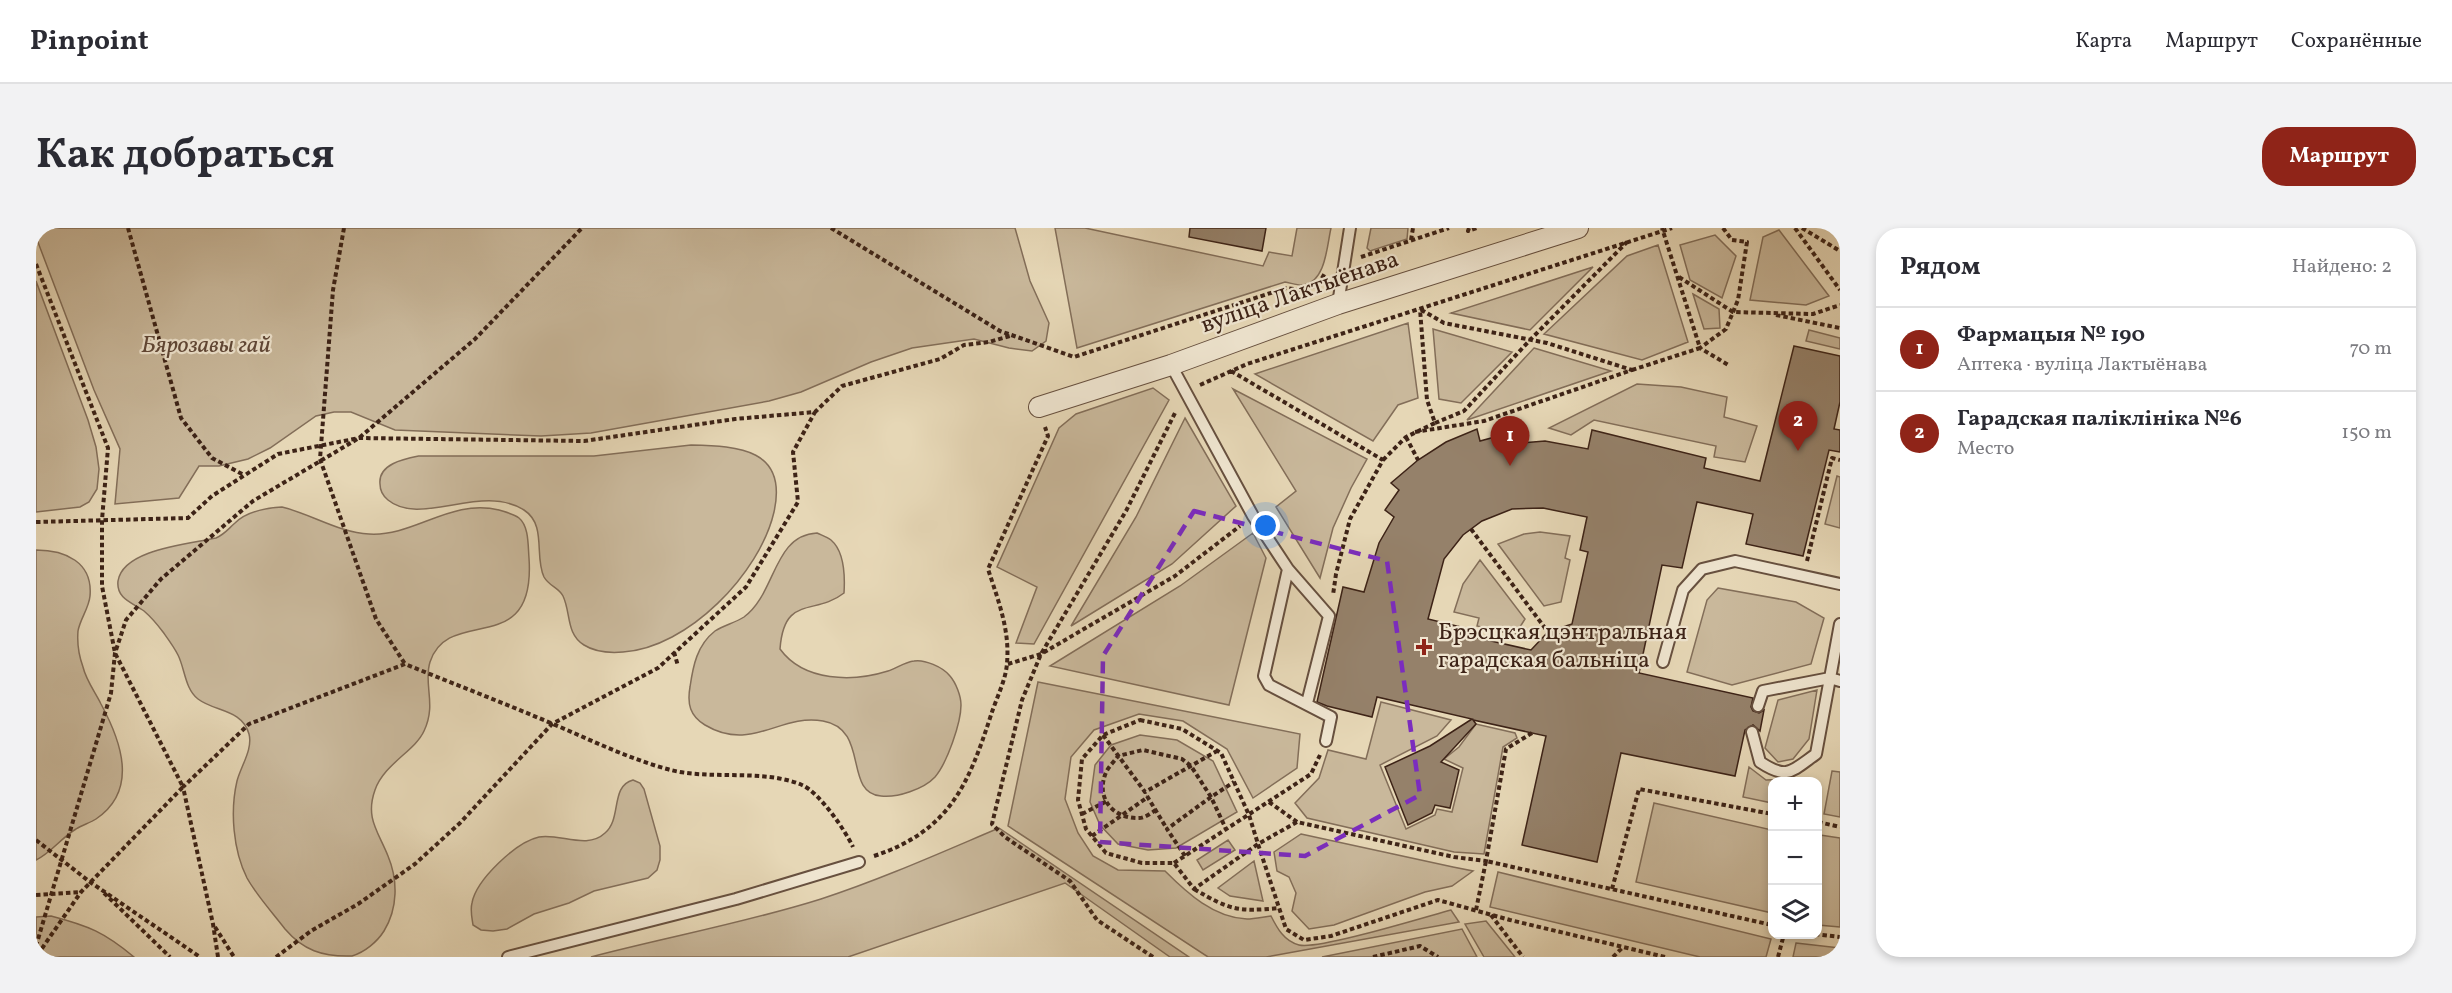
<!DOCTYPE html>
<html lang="ru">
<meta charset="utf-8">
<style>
:root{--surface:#fff;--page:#f2f2f3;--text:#2b2b33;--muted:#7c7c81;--line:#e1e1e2;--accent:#8f2418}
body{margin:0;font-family:Vollkorn,serif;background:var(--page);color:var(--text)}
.controls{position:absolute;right:18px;bottom:18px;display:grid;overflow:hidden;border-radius:12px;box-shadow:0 3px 9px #0003}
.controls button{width:54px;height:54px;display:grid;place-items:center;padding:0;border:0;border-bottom:2px solid var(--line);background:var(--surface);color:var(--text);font:30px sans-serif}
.you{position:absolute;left:1230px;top:298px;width:21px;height:21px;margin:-15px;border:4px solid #fff;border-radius:50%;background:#1a73e8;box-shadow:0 0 0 9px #1a73e833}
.badge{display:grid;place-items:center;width:39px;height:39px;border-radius:50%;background:var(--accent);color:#fff;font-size:20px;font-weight:700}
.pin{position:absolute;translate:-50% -50px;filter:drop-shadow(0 2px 3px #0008)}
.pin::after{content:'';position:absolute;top:32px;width:21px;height:18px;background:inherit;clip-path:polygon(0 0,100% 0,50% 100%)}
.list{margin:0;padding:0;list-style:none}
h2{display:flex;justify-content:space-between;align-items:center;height:78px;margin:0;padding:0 24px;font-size:26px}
h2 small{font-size:20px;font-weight:400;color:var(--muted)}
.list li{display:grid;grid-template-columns:39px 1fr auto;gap:18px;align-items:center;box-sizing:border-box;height:84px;padding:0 24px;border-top:2px solid var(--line)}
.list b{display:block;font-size:22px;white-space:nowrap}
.list p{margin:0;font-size:20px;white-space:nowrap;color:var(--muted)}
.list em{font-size:20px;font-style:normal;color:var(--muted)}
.icon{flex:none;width:33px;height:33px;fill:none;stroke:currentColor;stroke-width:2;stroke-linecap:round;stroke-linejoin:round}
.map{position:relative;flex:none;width:1804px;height:729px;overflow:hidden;border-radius:24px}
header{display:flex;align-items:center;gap:36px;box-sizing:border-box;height:84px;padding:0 30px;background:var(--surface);border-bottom:2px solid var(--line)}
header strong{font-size:28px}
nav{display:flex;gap:33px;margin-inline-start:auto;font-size:21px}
.intro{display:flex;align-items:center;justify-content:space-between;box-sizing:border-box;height:144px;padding:0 36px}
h1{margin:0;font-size:42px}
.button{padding:15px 27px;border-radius:24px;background:var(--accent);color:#fff;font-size:21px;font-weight:700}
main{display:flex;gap:36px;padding:0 36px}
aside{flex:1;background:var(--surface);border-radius:24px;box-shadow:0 3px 9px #0003}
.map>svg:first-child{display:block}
.green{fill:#c9b89b;stroke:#836e59;stroke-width:1.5}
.building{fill:#95816a;stroke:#3d2317;stroke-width:1.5;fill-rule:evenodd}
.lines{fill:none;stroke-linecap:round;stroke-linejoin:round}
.lane-casing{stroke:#67503f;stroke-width:14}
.street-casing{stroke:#67503f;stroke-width:22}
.path{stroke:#3d2317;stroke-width:4;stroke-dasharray:4.5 3;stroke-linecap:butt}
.lane{stroke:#efe5d0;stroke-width:10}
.street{stroke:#efe5d0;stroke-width:20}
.marked{fill:none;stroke:#7b2cbf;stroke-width:4.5;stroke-dasharray:12 8;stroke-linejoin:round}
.poi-dot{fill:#8f2418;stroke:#efe5d0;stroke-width:2}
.labels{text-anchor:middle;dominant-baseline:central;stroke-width:4.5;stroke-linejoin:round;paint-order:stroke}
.street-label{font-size:24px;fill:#3d2317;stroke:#efe5d0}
.park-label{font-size:24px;font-style:italic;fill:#604838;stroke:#efe5d0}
.poi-label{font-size:24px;fill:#3d2317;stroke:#efe5d0;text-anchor:start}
</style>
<header>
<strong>Pinpoint</strong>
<nav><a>Карта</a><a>Маршрут</a><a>Сохранённые</a></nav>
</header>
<div class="intro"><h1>Как добраться</h1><a class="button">Маршрут</a></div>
<main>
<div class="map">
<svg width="1804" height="729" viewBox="0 0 1804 729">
<rect width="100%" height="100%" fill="#e6d7b6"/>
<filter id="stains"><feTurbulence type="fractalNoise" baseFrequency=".00333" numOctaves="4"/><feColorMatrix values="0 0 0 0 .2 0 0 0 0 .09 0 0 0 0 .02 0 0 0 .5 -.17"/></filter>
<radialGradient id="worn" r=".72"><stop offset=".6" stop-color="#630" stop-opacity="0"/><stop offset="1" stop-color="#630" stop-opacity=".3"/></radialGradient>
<!-- green -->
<path class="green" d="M 0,0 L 979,0 L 994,53 L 1013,95 L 1010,113 L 996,123 L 973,120 L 938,111 L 876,120 L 835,134 L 765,164 L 733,173 L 555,205 L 505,208 L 359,202 L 315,184 L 298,184 L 280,188 L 234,220 L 212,231 L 183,238 L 163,238 L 143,270 L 79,276 L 84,221 L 58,162 L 0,9 Z
M 1019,0 L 1049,0 L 1227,38 L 1233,24 L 1256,28 L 1261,0 L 1295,0 C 1291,17 1290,53 1268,57 C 1263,58 1255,55 1249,54 L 1041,120 Z
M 1335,0 L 1372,0 L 1371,11 L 1334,23 L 1331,20 Z
M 1743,2 L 1793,68 L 1770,77 L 1714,72 L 1727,9 Z
M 1679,7 L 1700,28 L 1686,70 L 1654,52 L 1644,17 Z
M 1622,17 L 1652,114 L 1606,132 L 1508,106 L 1591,28 Z
M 1557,39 L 1494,102 L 1415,85 Z
M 0,53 L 52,192 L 60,219 L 63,241 L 61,261 L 53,274 L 44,279 L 0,284 Z
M 1657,66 L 1683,81 L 1684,100 L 1668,101 Z
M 1372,95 L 1382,170 L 1362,177 L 1337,213 L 1219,146 Z
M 1397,101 L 1476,124 L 1425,175 L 1403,171 Z
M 1773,102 L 1804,110 L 1804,121 L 1770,113 Z
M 1498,120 L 1575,143 L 1431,192 Z
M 1601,156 L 1645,159 L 1691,169 L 1688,189 L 1721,198 L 1709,234 L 1678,229 L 1680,218 L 1558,192 L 1535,207 L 1513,200 Z
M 1117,160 L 1133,172 L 998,416 L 980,415 L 1001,359 L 961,339 L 1023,200 L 1040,186 Z
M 1197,161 L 1331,231 L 1315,260 L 1297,300 L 1284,350 L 1240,279 L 1260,263 Z
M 1149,190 L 1200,278 L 1136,336 L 1035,398 L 1100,289 Z
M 655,217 C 703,218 752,221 738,284 C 724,345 652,420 587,424 C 575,425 559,424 548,417 C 530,406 535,385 527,368 C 523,360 513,358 508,349 C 498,328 511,297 488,282 C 446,255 384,299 352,272 C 347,268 344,262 344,256 C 342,236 368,231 383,228 L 558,228 Z
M 1801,248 L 1804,249 L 1804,300 L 1789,296 Z
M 246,279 C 275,286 304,305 333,306 C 378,309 415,270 463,282 C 469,284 478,286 483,290 C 493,298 492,318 493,330 C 500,433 413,376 394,434 C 387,456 401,476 388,503 C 379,523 348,536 339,562 C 329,590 342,603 352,628 C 362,652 362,680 348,703 C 341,714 329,724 316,728 C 286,729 267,722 249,701 C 236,684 221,668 211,650 C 197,622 194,583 201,553 C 205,538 217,521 213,506 C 206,481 179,484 162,471 C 149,461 149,441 142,427 C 138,419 132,411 127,404 C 121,396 115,389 108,383 C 97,375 80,371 82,353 C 87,321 154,316 180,310 C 189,306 192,301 199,295 C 211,283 230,280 246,279 Z
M 1504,304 L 1534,308 L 1529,330 L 1534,332 L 1525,374 L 1508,378 L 1462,316 L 1488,306 Z
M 781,305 C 785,307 791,309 795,312 C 809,324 809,349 808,365 C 779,388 748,366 744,421 C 768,454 817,454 852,443 C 861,440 869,434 878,433 C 888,431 907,439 914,448 C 920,455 925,468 925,477 C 925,495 911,535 899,549 C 888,561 861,570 845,568 C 807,565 834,501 787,493 C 744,485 716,525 669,497 C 654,488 651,476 654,459 C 657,438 661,417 679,403 C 688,397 699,395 708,389 C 740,366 737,307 781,305 Z
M 1217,305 L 1230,330 L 1193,477 L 1014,438 L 1144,358 Z
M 0,322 C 29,322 57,334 54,368 C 53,380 44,391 42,403 C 41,415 43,428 47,439 C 50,452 59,464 65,476 C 85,513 103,562 60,591 C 54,595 46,597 40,601 C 25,610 15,625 0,632 Z
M 1444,332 L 1489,391 L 1479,407 L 1441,398 L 1443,390 L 1418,384 L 1427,356 Z
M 1682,360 L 1760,374 L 1788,390 L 1775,436 L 1696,457 L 1651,444 L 1671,372 Z
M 1002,454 L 1264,506 L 1261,540 L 1217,570 L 1191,521 L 1147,493 L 1103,486 L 1058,502 L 1035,529 L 1029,571 L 1042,605 L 1057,628 L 1082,642 L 1129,643 C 1151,665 1178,690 1211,691 C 1218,691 1227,689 1235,688 C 1241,700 1248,713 1263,717 C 1282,722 1389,689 1415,682 L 1423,694 L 1230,729 L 1172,729 L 972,598 Z
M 1781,462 L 1773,511 L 1757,531 L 1742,534 L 1729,520 L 1742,472 Z
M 1345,474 L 1415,492 L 1401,508 L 1344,537 L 1370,601 L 1399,587 L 1401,581 L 1416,584 L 1427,540 L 1408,531 L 1423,519 L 1440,496 L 1479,505 L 1481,510 L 1467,519 L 1448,626 L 1418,624 L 1271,590 L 1259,575 L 1283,550 L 1292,522 L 1330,531 Z
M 1104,507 L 1141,512 L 1177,533 L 1201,584 L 1140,620 L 1112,622 L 1082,616 L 1064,597 L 1054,574 L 1059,537 L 1075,517 Z
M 1713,539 L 1730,552 L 1762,551 L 1761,553 L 1736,554 L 1736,575 L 1707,569 Z
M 1796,543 L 1804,544 L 1804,589 L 1788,586 Z
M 597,552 L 604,555 L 608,561 L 624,618 L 624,632 L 621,642 L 612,650 L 558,663 L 533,675 L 498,686 L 471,701 L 457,703 L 445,702 L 437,697 C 436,690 434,682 436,675 C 440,652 480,614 503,609 C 524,605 551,622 569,605 C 586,591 574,558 597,552 Z
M 1618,575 L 1736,602 L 1736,685 L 1600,654 Z
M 963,600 L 1153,729 L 1134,729 L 1029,655 L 812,729 L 555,729 C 631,709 709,695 785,671 C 846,651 904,625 963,600 Z
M 1265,606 L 1417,639 L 1437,643 L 1416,658 L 1389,664 L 1298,697 L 1273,701 L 1256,683 L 1260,665 L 1253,649 L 1241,643 L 1238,624 Z
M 1784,607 L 1804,610 L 1804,699 L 1782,697 L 1782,617 Z
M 1192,612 L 1199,622 L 1167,642 L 1161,632 Z
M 1218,633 L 1227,673 L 1194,668 L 1182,660 Z
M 1462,644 L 1735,711 L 1730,729 L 1664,729 L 1454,679 Z
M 15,688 C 53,698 68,704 98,729 L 0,729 L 0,689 Z
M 1450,693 L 1479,729 L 1448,729 L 1429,696 Z
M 1426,701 L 1441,729 L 1286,729 Z
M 1760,715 L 1804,720 L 1804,729 L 1757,729 Z"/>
<!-- building -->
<path class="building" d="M 1154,0 L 1230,0 L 1226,23 L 1153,9 Z
M 1758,118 L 1804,128 L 1804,174 L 1798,201 L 1804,202 L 1804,224 L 1793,222 L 1767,328 L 1710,316 L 1717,286 L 1661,274 L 1646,340 L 1626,337 L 1603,445 L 1717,470 L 1715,479 L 1717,483 L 1723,485 L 1728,482 L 1724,503 L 1717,497 L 1709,502 L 1699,548 L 1585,525 L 1561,634 L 1486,617 L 1510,508 L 1437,492 L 1440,496 L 1405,534 L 1423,542 L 1414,580 L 1399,577 L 1396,585 L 1372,597 L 1349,539 L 1394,518 L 1436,491 L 1341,469 L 1336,489 L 1291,478 L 1281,474 L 1307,359 L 1328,364 L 1343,315 L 1358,289 L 1349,282 L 1363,262 L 1355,255 L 1382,232 L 1410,214 L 1441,201 L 1444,213 L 1470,206 L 1473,216 L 1509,213 L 1552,221 L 1556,202 L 1670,230 L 1668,240 L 1724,253 ZM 1507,280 L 1551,289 L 1544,322 L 1552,324 L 1536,396 L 1512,404 L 1495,422 L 1424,406 L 1425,399 L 1392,391 L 1408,331 L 1427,307 L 1446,293 L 1476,281 Z"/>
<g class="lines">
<defs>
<path id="lane" d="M 1302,76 L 1314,0
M 1135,137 L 1217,288 L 1252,341 L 1228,448 L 1233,457 L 1295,489 L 1290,513
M 1252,341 L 1293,388 L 1271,475
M 1627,434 L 1647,362 L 1666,341 L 1699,333 L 1804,356
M 1722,478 L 1727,463 L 1794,450 L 1804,453
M 1716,504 L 1724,534 C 1751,552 1755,544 1780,526 L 1804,396
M 472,729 L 700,671 L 823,634"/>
<path id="street" d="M 1003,179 L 1135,137 L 1302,76 L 1542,0"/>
</defs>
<!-- lane casing -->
<use href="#lane" class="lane-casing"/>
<!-- street casing -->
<use href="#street" class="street-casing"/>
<!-- path -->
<path class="path" d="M 92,0 L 145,190 L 176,230 L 208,247
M 308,0 L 297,62 L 284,231 L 340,391 L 369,436
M 795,0 L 964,103 L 1038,129 L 1250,60 L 1265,62 L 1282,57 L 1289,45
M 1433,0 L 1432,3 L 1441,0
M 1687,0 L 1696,12 L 1711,14 L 1702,72 L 1690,101 L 1664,120 L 1694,138
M 1759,0 L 1804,62
M 1766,0 L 1804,23
M 1375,12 L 1377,0
M 1325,29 L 1413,0
M 0,36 L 72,220 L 66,292 L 66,358 L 79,425 L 147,559 L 45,664 L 0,729
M 1643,49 L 1697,84 L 1777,86 L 1804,77
M 1740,87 L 1804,100
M 1596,142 L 1664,120 L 1626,0
M 1195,143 L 1347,232 L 1314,291 L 1300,346 L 1297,367
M 1164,157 L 1211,136 L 1636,0
M 1399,195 L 1428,183 L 1493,113 L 1591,14
M 1379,204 L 1448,193 L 1596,142 L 1511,115 L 1408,95 L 1384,81
M 1370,209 L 1382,232
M 1347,232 L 1370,209 L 1399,195 L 1391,172 L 1384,81
M 0,294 L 152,290 L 176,268 L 242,226 L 323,210 L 548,213 L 699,191 L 779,184 L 806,158 L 904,131 L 928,117 L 953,114 L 977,107
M 1435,301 L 1512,404
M 1771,333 L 1796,230 L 1804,232
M 638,424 L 642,438
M 972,436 L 1005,426 L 1139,348 L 1204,298
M 1104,492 L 1146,501 L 1185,525 L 1213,587 L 1222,616 L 1158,661 L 1138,635 L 1106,635 L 1070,625 L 1050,601 L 1042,572 L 1046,531 L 1067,507 Z
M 1496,505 L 1470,521 L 1450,633 L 1418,629 L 1261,594 L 1222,616 L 1250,701 L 1268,712 L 1295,708 L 1402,672 L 1474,692 L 1629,729
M 1067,507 L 1109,564 L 1181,523
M 1111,568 L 1131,601
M 1233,574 L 1261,594
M 1120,582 C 1115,585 1109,590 1103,590 C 1079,591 1060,572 1069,547 C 1071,540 1078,534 1082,528 L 1107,522 L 1146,531 L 1155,538 L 1175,569 L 1198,554
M 1046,586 L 1071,573
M 1782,594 L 1804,599
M 1056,608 L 1112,569
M 0,612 L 54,654 L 164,729
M 838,628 C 913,603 932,558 955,487 C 960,471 970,452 971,435 C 974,402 962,372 952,341 L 1012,208 L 1009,199
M 1149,628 L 1131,601 L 1175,569 L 1190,601
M 1138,635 L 1275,546 L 1284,527
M 1158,661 C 1194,682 1201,684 1243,680
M 1576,661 L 1603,561 L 1736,586
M 68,665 L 134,729
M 0,667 L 44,664
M 1440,682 L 1450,633 L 1736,697
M 1455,687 L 1487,729
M 179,699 L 198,729
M 1779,706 L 1804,709
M 0,718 L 75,465 L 79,425 L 90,392 L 125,351 L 217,273 L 323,210 L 439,111 L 546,0
M 182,729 L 177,696 L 147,559 L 213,496 L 369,436 C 418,456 468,475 517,496 C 555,512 591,530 631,541 C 672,553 726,540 766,557 C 783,564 809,602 817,619
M 240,729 L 275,703 L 322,676 L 379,636 L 424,595 L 516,496 L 622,440 L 710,359 L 762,274 L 757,224 L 779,184
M 1117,729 L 1061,692 L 1034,653 L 969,609 L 956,596 L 986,472 L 1005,426 L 1090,283 L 1140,183
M 1337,729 L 1384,718 L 1402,729
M 1577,729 L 1587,719
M 1742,729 L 1748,706"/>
<!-- lane -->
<use href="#lane" class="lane"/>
<!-- street -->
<use href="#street" class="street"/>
</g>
<!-- marked area -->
<path class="marked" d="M 1158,283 L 1351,333 L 1384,567 L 1269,628 L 1064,614 L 1067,428 Z"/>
<!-- markers -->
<path class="poi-dot" d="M1385 410h6v6h6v6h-6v6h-6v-6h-6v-6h6z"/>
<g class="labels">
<!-- street labels -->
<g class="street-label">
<text transform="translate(1264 65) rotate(-19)">вуліца Лактыёнава</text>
</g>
<!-- park labels -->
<g class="park-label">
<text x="170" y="118">Бярозавы гай</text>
</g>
<!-- poi labels -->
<g class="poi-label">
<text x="1402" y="405">Брэсцкая цэнтральная<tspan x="1402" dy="28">гарадская бальніца</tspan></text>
</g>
</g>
<rect width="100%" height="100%" filter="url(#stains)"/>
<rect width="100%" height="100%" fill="url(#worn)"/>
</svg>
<div class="controls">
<button>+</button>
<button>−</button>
<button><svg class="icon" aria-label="layers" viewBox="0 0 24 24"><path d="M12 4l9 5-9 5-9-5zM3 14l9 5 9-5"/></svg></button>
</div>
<div class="you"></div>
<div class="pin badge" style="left:1474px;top:238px">1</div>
<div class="pin badge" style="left:1762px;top:223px">2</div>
</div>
<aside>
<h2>Рядом<small>Найдено: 2</small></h2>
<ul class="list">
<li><span class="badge">1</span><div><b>Фармацыя № 190</b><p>Аптека · вуліца Лактыёнава</p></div><em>70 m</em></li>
<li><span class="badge">2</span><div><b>Гарадская паліклініка №6</b><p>Место</p></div><em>150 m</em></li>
</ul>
</aside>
</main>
